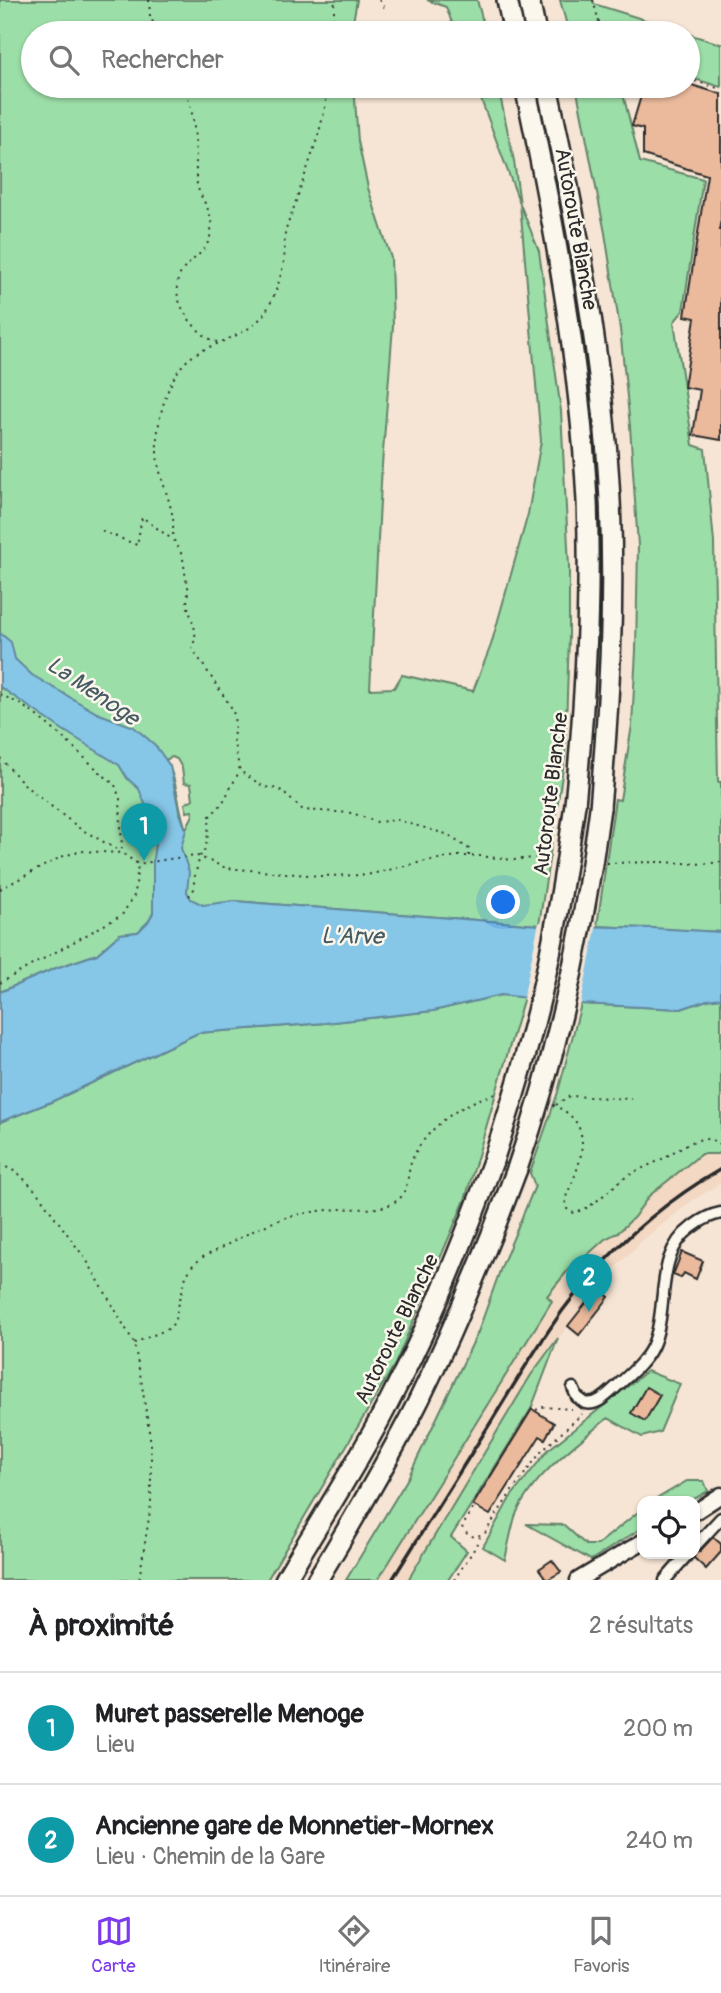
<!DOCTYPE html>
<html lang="fr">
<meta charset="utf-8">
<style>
:root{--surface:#fff;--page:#f6f6f6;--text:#202124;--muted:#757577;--line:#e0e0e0;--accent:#7c3aed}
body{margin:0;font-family:Pangolin,sans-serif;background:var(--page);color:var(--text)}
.controls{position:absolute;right:21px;bottom:21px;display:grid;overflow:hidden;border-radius:14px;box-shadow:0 2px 5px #0004}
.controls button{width:63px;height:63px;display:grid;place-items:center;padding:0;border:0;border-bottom:2px solid var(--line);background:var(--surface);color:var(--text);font:35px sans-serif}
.you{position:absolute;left:504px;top:903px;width:24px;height:24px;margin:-18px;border:5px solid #fff;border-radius:50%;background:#1a73e8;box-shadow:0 0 0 10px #1a73e833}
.badge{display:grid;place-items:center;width:46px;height:46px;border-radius:50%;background:var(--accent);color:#fff;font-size:23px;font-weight:700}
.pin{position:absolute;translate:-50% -58px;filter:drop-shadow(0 2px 4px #0008)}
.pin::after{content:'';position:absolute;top:37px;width:24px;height:21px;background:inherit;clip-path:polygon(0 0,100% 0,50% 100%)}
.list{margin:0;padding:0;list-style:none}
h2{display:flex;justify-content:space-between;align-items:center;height:91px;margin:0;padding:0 28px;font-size:30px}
h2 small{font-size:23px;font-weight:400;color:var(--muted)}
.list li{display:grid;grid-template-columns:46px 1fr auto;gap:21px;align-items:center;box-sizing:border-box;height:112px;padding:0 28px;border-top:2px solid var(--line)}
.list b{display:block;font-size:26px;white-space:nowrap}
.list p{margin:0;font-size:23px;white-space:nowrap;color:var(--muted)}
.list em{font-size:23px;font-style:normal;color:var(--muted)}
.icon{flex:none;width:38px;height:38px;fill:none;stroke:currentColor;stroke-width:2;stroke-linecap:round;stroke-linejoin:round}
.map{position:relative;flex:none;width:721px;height:1580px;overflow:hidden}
.search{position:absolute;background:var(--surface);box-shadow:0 2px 5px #0004;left:21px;right:21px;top:21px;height:77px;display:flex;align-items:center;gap:18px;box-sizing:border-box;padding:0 24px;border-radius:38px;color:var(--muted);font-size:26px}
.sheet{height:315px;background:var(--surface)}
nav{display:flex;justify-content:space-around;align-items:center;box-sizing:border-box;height:98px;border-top:2px solid var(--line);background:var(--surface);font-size:19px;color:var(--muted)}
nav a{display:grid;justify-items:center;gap:4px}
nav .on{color:var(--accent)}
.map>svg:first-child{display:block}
.built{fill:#f3d8c4}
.green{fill:#9cdea8;stroke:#64846a;stroke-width:2;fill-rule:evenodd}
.water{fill:#86c6e7;stroke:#62889c;stroke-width:2}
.pier{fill:#f6e5d4}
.building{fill:#ebba9d;stroke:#2b2b2b;stroke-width:2}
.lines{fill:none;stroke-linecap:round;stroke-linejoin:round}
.street-casing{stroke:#2b2b2b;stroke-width:15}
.secondary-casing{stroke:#2b2b2b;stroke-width:19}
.highway-casing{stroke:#2b2b2b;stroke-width:24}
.path{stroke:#2b2b2b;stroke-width:2;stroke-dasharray:2 5;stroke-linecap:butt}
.street{stroke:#fbf7ec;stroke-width:10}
.secondary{stroke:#fbf7ec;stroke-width:14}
.highway{stroke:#fbf7ec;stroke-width:19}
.rail{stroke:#2b2b2b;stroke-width:3.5}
.highway-bridge-casing{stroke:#2b2b2b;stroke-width:24;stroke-linecap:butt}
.highway-bridge{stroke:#fbf7ec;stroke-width:19}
.labels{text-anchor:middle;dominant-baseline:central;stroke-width:5;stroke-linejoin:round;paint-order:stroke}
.street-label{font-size:21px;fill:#2b2b2b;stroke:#fbf7ec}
.water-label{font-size:23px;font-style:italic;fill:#465a63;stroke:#fbf7ec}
</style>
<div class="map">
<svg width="721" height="1580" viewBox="0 0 721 1580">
<rect width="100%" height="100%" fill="#f6e5d4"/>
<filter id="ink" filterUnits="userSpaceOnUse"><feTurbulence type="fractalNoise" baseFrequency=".0143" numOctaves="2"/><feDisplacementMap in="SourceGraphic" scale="14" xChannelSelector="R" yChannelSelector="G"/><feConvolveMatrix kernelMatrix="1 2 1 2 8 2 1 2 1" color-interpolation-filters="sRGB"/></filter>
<g filter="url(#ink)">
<!-- built -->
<path class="built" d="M 721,1152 L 721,1183 L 693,1200 L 644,1239 L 601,1282 L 531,1375 L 408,1580 L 378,1580 L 552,1301 L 547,1296 L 573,1263 L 577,1265 L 605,1239 L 619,1232 L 634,1217 L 649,1196 L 701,1154 L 717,1154 Z"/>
<!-- green -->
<path class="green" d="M 0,0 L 357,0 L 351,33 L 33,33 L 33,86 L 354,86 L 358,141 L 368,188 L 391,258 L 393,326 L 382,465 L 370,689 L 394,688 L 402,675 L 473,691 L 491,645 L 528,514 L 541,441 L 520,204 L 476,86 L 498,86 L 514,161 L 520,204 L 539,251 L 561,411 L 569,566 L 569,636 L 565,756 L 539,925 L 234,901 L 148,922 L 138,932 L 120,934 L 97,954 L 56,968 L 0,992 ZM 172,757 L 177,759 L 182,768 L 184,783 L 191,784 L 193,799 L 185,804 L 187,812 L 192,811 L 193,815 L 186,829 C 178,809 177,775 165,760 Z
M 427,0 L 477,0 L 486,33 L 456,33 L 446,7 Z
M 560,0 L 593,0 L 594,4 L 687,33 L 569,33 Z
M 688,34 L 721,44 L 721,87 L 688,77 Z
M 576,86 L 621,86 L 640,162 L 703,179 L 683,311 L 674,322 L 693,445 L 705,449 L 714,542 L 718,782 L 721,782 L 721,932 L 597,926 L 615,799 L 620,800 L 632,725 L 636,650 L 638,546 L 630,426 L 620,329 L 605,233 Z
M 501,995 L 524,997 L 465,1200 L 395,1364 L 267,1580 L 0,1580 L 0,1122 L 51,1102 L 198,1033 L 325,1023 L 433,1011 Z
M 721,998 L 721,1152 L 717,1154 L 701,1154 L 649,1196 L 634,1217 L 619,1232 L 605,1239 L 576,1265 L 573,1264 L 547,1296 L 552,1301 L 378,1580 L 346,1580 L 408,1478 L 478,1332 L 502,1265 L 535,1186 L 530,1173 L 558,1092 L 581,1004 L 681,1009 L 707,1000 Z
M 558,1338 L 531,1409 L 451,1537 L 467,1551 L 448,1580 L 408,1580 L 531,1375 Z
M 647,1371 L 680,1384 L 660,1432 L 642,1437 L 608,1418 C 576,1444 530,1478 515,1517 C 511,1531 508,1546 505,1560 L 483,1547 L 510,1498 L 548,1450 Z
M 687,1481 L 704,1481 L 708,1491 L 690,1501 L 653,1501 Z
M 642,1509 L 642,1528 L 591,1560 L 526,1524 L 564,1525 L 586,1545 L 597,1545 Z"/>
<!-- water -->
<path class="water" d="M 0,633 L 11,642 L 15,659 L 32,675 L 97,713 L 134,727 L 155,745 L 170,766 L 179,811 L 186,830 L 181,848 L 189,872 L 187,892 L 191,899 L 203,905 L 234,901 L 539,925 L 653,928 L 721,932 L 721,998 L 707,1000 L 681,1009 L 581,1004 L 501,995 L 433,1011 L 325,1023 L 198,1033 L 51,1102 L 0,1122 L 0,992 L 56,968 L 97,954 L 120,934 L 138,932 L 148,922 L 153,913 L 153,858 L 155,844 L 147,809 L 139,789 L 127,778 L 119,765 L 63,730 L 0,687 Z"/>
<!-- pier -->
<path class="pier" d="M 539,922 L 597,923 L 580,1007 L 523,1000 Z"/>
<!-- building -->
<path class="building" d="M 688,84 L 721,94 L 721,220 L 719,230 L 721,230 L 721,440 L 693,435 L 700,390 L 684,387 L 695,318 L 685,316 L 707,175 L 643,155 L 643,129 L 632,126 L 644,86 L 688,86 Z
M 682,1252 L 703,1261 L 696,1279 L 684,1273 L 681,1278 L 673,1275 Z
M 598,1288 L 609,1297 L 579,1335 L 568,1326 Z
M 646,1387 L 660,1395 L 645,1421 L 631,1413 Z
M 532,1409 L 554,1423 L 545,1439 L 540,1436 L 490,1515 L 473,1505 Z
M 713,1537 L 721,1544 L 721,1552 L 706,1569 L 694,1558 L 695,1554 L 700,1551 Z
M 552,1560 L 561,1572 L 547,1580 L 539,1569 Z"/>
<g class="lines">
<defs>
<path id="street" d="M 573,1388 L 577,1397 L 585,1403 C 597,1406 607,1395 616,1387 C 629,1375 645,1362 652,1347 C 670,1308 653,1255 692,1227 C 701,1220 710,1215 721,1213
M 695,1546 L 721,1518
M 665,1580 L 688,1554"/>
<path id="secondary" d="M 695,1512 L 721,1495
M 578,1580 L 642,1542"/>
<path id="highway" d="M 507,0 L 514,33
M 529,0 L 536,33
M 525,86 C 554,223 580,361 587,501 C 591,603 585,703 575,804
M 547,86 C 577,222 603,361 610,500 C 615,604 609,706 600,808
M 285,1580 C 323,1516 364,1453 397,1386 C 435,1313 465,1238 493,1161
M 317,1580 C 352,1522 386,1464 417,1404 C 455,1327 487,1249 517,1169"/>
</defs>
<!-- street casing -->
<use href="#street" class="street-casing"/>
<!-- secondary casing -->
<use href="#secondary" class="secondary-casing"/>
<!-- highway casing -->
<use href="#highway" class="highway-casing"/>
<!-- path -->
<path class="path" d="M 149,0 L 150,16 L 158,33
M 379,0 L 386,10
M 593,0 L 602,33
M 332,33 L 335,0
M 688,79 L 721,89
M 183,86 C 194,107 195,136 196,159 C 196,169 195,181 199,191 C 205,206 213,212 211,231 C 209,253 190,258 181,273 C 166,296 195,335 217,342
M 328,86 C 324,127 308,165 295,204 C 292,214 287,224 285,234 C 284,243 285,252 284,261 C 281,277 275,297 266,311 C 250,337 213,341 190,358 C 165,377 153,433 158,462 C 161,481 170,499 173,519 C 174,525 172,533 174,540 C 176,547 182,552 183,559 C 185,570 185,579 189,590 C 183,605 193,616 195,631 C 196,636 194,643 192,648 L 233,710 L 235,724 L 233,739 L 240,771 L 264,787 L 279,789 L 303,810 L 352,813 L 377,822 L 397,820 L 446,834 L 469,849 L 469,856
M 102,531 L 137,545 L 142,517 L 173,540
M 0,695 C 35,705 85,761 115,785 L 120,799 L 122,852
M 0,758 L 28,788 L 79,828 L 118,850
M 607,863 L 662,862 L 703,864 L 721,862
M 0,889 L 61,857 L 80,851 L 122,853 L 138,864 L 195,855 L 226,868 L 320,876 L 367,875 L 426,861 L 457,856 L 480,856 L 514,860 L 553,856
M 189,896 L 194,889 L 194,879 L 200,856 L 203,854 L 207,842 L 210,816 L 222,804 L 239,772
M 0,983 L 122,915 L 135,894 L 138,864
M 553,1105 C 591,1121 585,1151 572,1183 C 568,1193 563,1198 567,1209 L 574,1213 C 591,1210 609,1189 623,1179 C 636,1170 649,1166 662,1159 C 678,1150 706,1127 721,1147
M 556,1105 L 570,1096 L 631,1099
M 0,1164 L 18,1173 L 36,1191 L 89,1264 L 134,1343 L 141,1379 L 151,1444 L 151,1505 L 139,1580
M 134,1343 L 168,1329 L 174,1323 L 186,1276 L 193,1265 L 203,1257 C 228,1245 253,1229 279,1220 C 299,1213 322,1210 342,1209 C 361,1208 383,1212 399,1199 C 409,1191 407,1172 412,1160 C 424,1129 465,1100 497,1094
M 536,1410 L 543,1407 L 572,1409
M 473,1509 L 462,1527 L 468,1535 L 475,1537 L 485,1533 L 512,1491 L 541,1452 L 582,1414
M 454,1580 L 473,1551 L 480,1537"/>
<!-- street -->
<use href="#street" class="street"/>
<!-- secondary -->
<use href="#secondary" class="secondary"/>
<!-- highway -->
<use href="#highway" class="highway"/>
<!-- rail -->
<path class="rail" d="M 392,1580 C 425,1527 458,1474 491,1422 C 514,1384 537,1346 563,1310 C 606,1253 660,1204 721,1169"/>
<defs>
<path id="highway-bridge" d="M 493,1161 C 511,1106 528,1051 541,995 C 556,932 566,868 575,804
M 517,1169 C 558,1051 584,931 600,808"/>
</defs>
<!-- highway-bridge casing -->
<use href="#highway-bridge" class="highway-bridge-casing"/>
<!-- highway-bridge -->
<use href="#highway-bridge" class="highway-bridge"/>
</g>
</g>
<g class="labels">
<!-- street labels -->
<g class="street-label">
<text transform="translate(576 229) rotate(80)">Autoroute Blanche</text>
<text transform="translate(551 794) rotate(-83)">Autoroute Blanche</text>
<text transform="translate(397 1329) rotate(-64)">Autoroute Blanche</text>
</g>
<!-- water labels -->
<g class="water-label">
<text transform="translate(93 691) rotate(34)">La Menoge</text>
<text transform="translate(352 936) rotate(1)">L'Arve</text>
</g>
</g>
</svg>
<div class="controls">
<button><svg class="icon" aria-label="locate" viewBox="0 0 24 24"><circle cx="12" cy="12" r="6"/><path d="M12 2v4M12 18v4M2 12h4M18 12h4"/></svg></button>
</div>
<div class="you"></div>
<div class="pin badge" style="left:144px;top:861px;background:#0f9aa8">1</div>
<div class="pin badge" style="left:589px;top:1312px;background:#0f9aa8">2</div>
<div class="search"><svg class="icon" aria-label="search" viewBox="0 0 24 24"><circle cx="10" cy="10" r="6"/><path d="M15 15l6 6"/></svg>Rechercher</div>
</div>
<section class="sheet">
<h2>À proximité<small>2 résultats</small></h2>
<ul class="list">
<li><span class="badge" style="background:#0f9aa8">1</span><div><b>Muret passerelle Menoge</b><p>Lieu</p></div><em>200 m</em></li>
<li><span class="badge" style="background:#0f9aa8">2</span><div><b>Ancienne gare de Monnetier-Mornex</b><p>Lieu · Chemin de la Gare</p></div><em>240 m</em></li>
</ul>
</section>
<nav>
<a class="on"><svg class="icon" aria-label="map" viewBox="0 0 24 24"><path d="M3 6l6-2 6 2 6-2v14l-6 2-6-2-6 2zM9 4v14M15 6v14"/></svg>Carte</a>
<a><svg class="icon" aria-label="directions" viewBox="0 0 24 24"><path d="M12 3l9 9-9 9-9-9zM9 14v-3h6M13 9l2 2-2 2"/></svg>Itinéraire</a>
<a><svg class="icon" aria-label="saved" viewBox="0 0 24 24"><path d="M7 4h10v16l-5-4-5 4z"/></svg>Favoris</a>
</nav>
